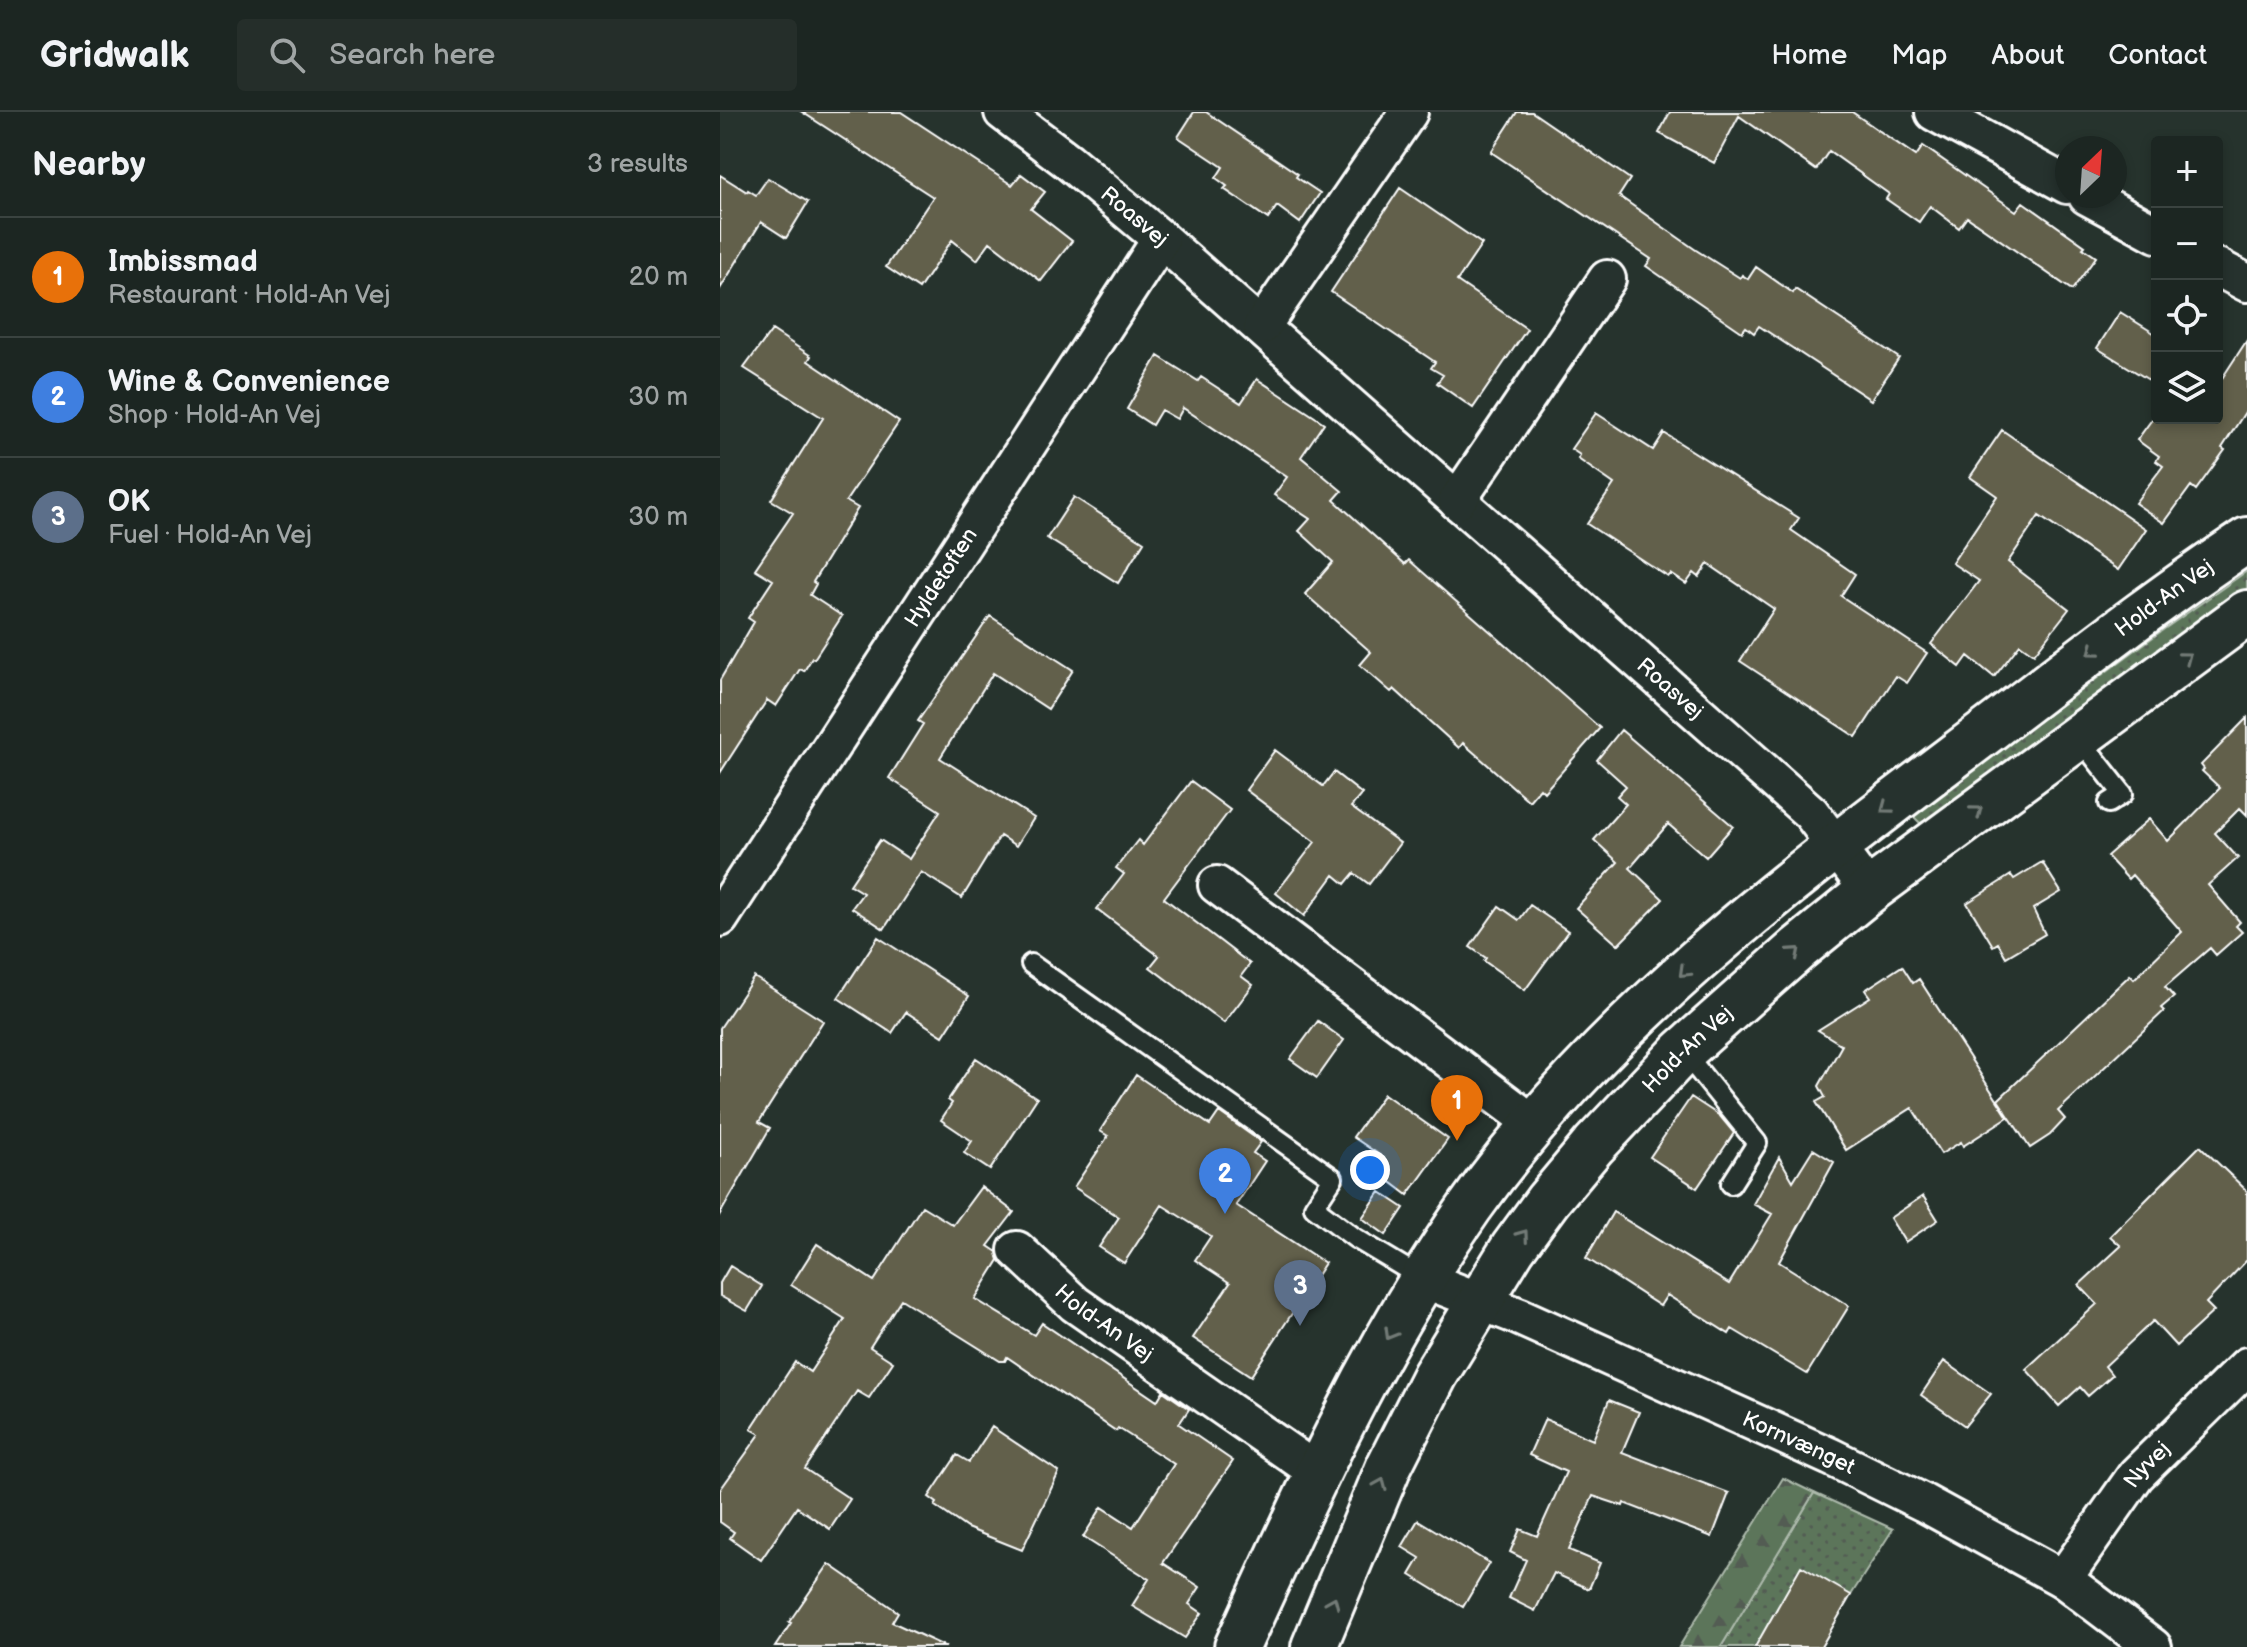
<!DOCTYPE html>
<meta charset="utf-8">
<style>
:root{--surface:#1c2622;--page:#252e2a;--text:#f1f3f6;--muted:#a0a5a5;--line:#3a4340;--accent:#8c9099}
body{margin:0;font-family:"Balsamiq Sans",sans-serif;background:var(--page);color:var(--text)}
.controls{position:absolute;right:24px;top:24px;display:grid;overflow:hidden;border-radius:8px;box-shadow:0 4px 12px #0003}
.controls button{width:72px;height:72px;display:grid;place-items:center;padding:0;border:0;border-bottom:2px solid var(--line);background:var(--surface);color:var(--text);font:40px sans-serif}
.compass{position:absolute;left:1335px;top:24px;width:72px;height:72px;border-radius:50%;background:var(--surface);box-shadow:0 4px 12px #0003;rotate:25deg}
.you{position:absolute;left:650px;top:1058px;width:28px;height:28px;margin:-20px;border:6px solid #fff;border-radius:50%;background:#1a73e8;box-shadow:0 0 0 12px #1a73e833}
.badge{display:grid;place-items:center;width:52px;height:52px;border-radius:50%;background:var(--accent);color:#fff;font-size:26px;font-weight:700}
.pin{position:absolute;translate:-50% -66px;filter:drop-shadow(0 2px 4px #0008)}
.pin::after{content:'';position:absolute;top:42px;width:28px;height:24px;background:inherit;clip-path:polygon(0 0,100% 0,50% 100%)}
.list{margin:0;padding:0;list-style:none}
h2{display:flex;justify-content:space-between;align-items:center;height:104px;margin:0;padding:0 32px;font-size:34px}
h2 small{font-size:26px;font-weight:400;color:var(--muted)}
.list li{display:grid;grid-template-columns:52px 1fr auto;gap:24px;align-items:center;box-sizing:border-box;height:120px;padding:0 32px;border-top:2px solid var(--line)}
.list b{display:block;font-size:30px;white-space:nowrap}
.list p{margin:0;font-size:26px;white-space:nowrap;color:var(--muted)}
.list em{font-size:26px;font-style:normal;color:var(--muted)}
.icon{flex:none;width:44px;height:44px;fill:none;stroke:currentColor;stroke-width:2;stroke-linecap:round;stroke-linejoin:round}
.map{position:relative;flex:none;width:1527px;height:1535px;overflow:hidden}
header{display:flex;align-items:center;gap:48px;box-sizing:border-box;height:112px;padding:0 40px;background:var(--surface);border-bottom:2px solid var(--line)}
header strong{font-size:38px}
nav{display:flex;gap:44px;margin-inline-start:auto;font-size:28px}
.search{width:560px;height:72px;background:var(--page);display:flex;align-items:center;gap:20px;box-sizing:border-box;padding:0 28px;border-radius:8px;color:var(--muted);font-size:30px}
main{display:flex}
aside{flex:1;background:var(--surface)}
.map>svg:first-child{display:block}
.grass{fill:url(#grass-dots);stroke:#adbaac;stroke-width:2}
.forest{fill:url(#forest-firs);stroke:#adbaac;stroke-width:2}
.building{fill:#62604c;stroke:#fff;stroke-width:2}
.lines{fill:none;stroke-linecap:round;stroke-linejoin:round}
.lane-casing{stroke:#fff;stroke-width:24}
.street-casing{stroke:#fff;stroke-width:42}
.secondary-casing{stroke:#fff;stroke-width:50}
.lane{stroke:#26332d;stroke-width:18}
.street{stroke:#26332d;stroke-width:36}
.secondary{stroke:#26332d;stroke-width:44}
.oneway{stroke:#727a76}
.labels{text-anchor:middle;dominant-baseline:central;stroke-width:6;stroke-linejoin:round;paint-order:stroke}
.street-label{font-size:22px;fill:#fff;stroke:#26332d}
</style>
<header>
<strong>Gridwalk</strong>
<div class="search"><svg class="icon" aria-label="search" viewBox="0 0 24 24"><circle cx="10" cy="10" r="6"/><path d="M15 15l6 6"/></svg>Search here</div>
<nav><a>Home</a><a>Map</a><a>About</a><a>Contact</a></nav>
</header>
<main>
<aside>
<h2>Nearby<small>3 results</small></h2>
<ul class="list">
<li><span class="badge" style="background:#e8710a">1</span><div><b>Imbissmad</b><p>Restaurant · Hold-An Vej</p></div><em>20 m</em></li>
<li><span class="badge" style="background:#3f7fe0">2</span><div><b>Wine &amp; Convenience</b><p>Shop · Hold-An Vej</p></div><em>30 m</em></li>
<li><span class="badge" style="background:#5c6f8a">3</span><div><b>OK</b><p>Fuel · Hold-An Vej</p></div><em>30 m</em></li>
</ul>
</aside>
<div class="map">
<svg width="1527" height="1535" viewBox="0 0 1527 1535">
<defs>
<pattern id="grass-dots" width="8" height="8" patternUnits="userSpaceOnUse" patternTransform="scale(2)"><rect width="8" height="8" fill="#5b745a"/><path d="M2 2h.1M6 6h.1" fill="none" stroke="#525c52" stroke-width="1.8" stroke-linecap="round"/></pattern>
<pattern id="forest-firs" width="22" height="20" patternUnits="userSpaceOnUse" patternTransform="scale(2)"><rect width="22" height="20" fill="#5b745a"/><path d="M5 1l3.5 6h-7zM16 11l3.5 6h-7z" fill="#525c52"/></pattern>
</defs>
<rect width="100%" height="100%" fill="#26332d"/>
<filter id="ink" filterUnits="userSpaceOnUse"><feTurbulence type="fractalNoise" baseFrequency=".0125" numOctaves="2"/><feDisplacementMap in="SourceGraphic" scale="16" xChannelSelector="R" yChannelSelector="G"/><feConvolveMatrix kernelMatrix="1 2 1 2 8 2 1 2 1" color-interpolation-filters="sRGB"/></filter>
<g filter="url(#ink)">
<!-- grass -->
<path class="grass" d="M 1527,459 L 1527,477 L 1461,521 L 1203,714 L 1192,703 L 1440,520 Z
M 1094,1381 L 1173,1417 L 1131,1483 L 1035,1535 L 1001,1535 Z"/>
<!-- forest -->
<path class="forest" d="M 1063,1366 L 1094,1381 L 1001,1535 L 959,1535 Z"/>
<!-- building -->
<path class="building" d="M 82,0 L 181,0 L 292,73 L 301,62 L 325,80 L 311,97 L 352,129 L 321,169 L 270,130 L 257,148 L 232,128 L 199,177 L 166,155 L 213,85 Z
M 474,0 L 486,0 L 578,62 L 576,65 L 600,81 L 580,111 L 557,94 L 548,107 L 504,77 L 507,74 L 496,66 L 503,55 L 458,25 Z
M 797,0 L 812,0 L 910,67 L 899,84 L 976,138 L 1020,166 L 1022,163 L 1028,167 L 1036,155 L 1073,181 L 1075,177 L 1179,246 L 1151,288 L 1039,214 L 1034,221 L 1026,215 L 1022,220 L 926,154 L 931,147 L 771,40 Z
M 950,0 L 1132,0 L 1196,44 L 1203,34 L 1296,99 L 1303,90 L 1365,134 L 1363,136 L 1376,145 L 1352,178 L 1247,105 L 1239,116 L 1210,94 L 1199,110 L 1166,87 L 1169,82 L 1109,39 L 1096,58 L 1019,4 L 994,51 L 939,21 Z
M 0,63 L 27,80 L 28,78 L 36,83 L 48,66 L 88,90 L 66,126 L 41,110 L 0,177 Z
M 680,76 L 762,132 L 737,169 L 807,217 L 753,296 L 717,271 L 723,263 L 711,256 L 715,250 L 611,180 Z
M 1400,200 L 1437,223 L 1437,273 L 1377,236 Z
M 52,218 L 91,244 L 88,249 L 179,310 L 126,389 L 138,396 L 93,470 L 96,472 L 90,483 L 122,504 L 94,547 L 92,546 L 84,559 L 80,557 L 56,594 L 47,588 L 0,661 L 0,568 L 34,510 L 28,506 L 53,468 L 35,457 L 73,401 L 51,388 L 103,306 L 24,256 Z
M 1527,228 L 1527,297 L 1502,336 L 1505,338 L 1476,378 L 1471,374 L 1444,411 L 1415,391 L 1443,354 L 1436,349 L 1439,344 L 1417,328 L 1433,306 L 1497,306 L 1497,274 Z
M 438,244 L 478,269 L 481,265 L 521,291 L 537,267 L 604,311 L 581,345 L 622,379 L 614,388 L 685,452 L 689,448 L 880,616 L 824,680 L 820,676 L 809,689 L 743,631 L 739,636 L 674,577 L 671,580 L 640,553 L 651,540 L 585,482 L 613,450 L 579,419 L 590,407 L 554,383 L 567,365 L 463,296 L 457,307 L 441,298 L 432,313 L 407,297 Z
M 876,301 L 933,338 L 944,321 L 1079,406 L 1071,418 L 1135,462 L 1121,484 L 1207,541 L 1187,571 L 1176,564 L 1136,625 L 1020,549 L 1054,497 L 988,452 L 979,465 L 974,461 L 966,472 L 951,462 L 948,465 L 867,412 L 894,372 L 858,347 L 860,343 L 851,337 Z
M 1282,318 L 1426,417 L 1398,458 L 1319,404 L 1288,450 L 1349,497 L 1314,542 L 1300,532 L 1274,565 L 1248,544 L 1240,555 L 1211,532 L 1259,469 L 1232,451 L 1277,384 L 1250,365 Z
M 354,385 L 424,430 L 398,471 L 327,426 Z
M 270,504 L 353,558 L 328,597 L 273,561 L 220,646 L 314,706 L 296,734 L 280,724 L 242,786 L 201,760 L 164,817 L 132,796 L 143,781 L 130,773 L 160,728 L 189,747 L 220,699 L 169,666 L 203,612 L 198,609 Z
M 1527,606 L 1527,703 L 1520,696 L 1495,721 L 1518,746 L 1488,773 L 1520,810 L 1516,814 L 1522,820 L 1496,843 L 1490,836 L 1445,875 L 1454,885 L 1441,896 L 1444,899 L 1338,999 L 1345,1007 L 1330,1023 L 1310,1036 L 1278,988 L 1410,863 L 1414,867 L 1462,820 L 1412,763 L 1408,767 L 1387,744 L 1429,707 L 1448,729 L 1500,676 L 1482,659 L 1484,657 L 1481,653 Z
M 901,618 L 1013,714 L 986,745 L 948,712 L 910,756 L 943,787 L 898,833 L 856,796 L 898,750 L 874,728 L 906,692 L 897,684 L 906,674 L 877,648 Z
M 555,638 L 603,674 L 614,660 L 642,682 L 631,695 L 680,731 L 649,772 L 634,761 L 625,772 L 614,763 L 584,804 L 556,781 L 595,730 L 526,678 Z
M 471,669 L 510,698 L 444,786 L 530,852 L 521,864 L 533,873 L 504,911 L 430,855 L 439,844 L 377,797 L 404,762 L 396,756 L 418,728 L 423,733 Z
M 1322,750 L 1341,780 L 1313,797 L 1325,822 L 1286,845 L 1278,831 L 1273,834 L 1247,791 L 1291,763 L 1294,767 Z
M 810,793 L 848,819 L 805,878 L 764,849 L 766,846 L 750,835 L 779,794 L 799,808 Z
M 158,825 L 249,884 L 223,924 L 186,900 L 172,921 L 118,886 Z
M 1182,854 L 1193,871 L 1199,867 L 1288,1005 L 1243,1034 L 1241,1030 L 1221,1042 L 1192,996 L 1126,1038 L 1096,990 L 1105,985 L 1099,974 L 1122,933 L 1098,918 L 1150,885 L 1145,878 Z
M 34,865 L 103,909 L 39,1010 L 50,1016 L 0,1102 L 0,916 Z
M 598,909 L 624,928 L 597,966 L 570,947 Z
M 256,946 L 317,986 L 270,1058 L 244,1041 L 252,1029 L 221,1008 L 232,991 L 228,988 Z
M 416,963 L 490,1013 L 499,1000 L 541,1030 L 533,1041 L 545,1049 L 516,1093 L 605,1151 L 531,1264 L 473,1226 L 510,1171 L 475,1148 L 491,1124 L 442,1093 L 404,1151 L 379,1135 L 399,1105 L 354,1075 L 388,1024 L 380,1019 Z
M 664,982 L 728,1027 L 688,1083 L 655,1058 L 664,1046 L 633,1025 Z
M 971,985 L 1000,1004 L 1014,1021 L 977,1076 L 930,1045 Z
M 1480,1034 L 1527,1079 L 1527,1148 L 1486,1191 L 1494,1199 L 1456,1234 L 1433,1209 L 1385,1254 L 1392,1263 L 1368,1284 L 1360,1275 L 1339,1294 L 1306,1257 L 1377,1192 L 1359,1173 L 1401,1134 L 1390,1124 Z
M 1093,1037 L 1114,1050 L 1059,1150 L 1129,1194 L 1087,1262 L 1012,1217 L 1009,1222 L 947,1183 L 940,1194 L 866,1146 L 893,1100 L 1009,1172 L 1052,1102 L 1033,1092 L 1059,1045 L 1073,1069 Z
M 261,1075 L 294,1100 L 268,1134 L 277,1140 L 279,1148 L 255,1187 L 314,1223 L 322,1211 L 437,1289 L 443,1279 L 469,1297 L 459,1312 L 513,1349 L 443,1451 L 480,1475 L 469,1492 L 482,1501 L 465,1526 L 412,1494 L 429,1467 L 363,1425 L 382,1395 L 413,1415 L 454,1352 L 398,1316 L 396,1319 L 287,1245 L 285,1249 L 280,1249 L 181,1187 L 150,1235 L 173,1250 L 149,1286 L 137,1279 L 85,1357 L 130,1387 L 110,1417 L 77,1395 L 41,1448 L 10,1426 L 14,1420 L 0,1410 L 0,1378 L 40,1322 L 31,1317 L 75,1250 L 90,1260 L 125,1207 L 71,1173 L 97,1132 L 154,1169 L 202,1094 L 233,1113 Z
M 660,1080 L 684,1096 L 666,1123 L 642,1106 Z
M 1203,1084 L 1218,1108 L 1185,1130 L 1170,1106 Z
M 10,1154 L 42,1174 L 27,1199 L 0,1184 L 0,1171 Z
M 1224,1249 L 1271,1282 L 1245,1314 L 1201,1283 Z
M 889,1288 L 919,1300 L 902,1340 L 1009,1381 L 992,1425 L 904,1391 L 903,1394 L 873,1384 L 849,1438 L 880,1451 L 869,1477 L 834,1461 L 815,1499 L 789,1486 L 806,1448 L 790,1440 L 800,1417 L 817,1424 L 846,1360 L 809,1343 L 825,1307 L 873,1328 Z
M 272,1315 L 339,1360 L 302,1438 L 247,1416 L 215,1394 L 217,1391 L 209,1385 L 237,1343 L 249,1350 Z
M 698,1408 L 769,1451 L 743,1495 L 690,1463 L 700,1446 L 682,1435 Z
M 109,1452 L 178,1500 L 172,1510 L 226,1535 L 55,1535 L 71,1511 L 69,1510 Z
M 1081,1454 L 1131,1483 L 1101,1535 L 1035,1535 Z"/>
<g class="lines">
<defs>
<path id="lane" d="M 1358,625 L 1403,682 L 1389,691
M 311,852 L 613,1066 L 594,1095 L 635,1126 L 703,1167
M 963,939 L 1037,1031 L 1011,1072"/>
<g id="street">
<path id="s1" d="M 283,0 L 348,49 L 441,127 L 1091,701 L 1149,779"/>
<path d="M 1214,0 L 1347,73"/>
<path d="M 1367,84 L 1437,122"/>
<path d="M 1497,155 L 1527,171"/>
<path d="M 542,214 L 689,0"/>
<path d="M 737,389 L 887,167"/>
<path d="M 497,773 L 814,1012"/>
<path id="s2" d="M 0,806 L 441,127"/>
<path id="s3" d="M 297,1138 L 355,1192 L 597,1360"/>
<path id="s4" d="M 703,1167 L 798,1204 L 1111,1345 L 1204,1391 L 1343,1467 L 1433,1535"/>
<path id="s5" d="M 1343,1467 L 1416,1363 L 1527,1254"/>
</g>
<g id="secondary">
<path id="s6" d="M 517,1535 C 586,1383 654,1232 750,1095 C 879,912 1061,775 1237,642 C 1333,570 1427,494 1527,428"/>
<path id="s7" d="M 594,1535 L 669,1354 L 715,1263 L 793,1136 L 828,1088 L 874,1033 L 963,939 L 1079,836 L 1149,779 L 1527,501"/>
</g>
</defs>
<!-- lane casing -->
<use href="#lane" class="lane-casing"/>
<!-- street casing -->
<use href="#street" class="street-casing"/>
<!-- secondary casing -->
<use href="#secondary" class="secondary-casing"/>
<!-- lane -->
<use href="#lane" class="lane"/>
<!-- street -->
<use href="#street" class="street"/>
<!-- secondary -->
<use href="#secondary" class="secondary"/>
</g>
<!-- one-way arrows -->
<defs><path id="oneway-chevron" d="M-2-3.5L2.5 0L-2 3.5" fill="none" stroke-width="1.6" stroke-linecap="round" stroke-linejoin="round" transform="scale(2)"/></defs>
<g class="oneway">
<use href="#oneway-chevron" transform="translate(1373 539) rotate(143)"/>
<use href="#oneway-chevron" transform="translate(1466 545) rotate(-37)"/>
<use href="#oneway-chevron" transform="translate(1166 696) rotate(143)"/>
<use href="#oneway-chevron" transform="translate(1257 699) rotate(-37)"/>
<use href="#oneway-chevron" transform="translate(1075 840) rotate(-41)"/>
<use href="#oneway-chevron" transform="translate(964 860) rotate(136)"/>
<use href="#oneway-chevron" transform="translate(803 1123) rotate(-54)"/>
<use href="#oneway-chevron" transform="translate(670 1222) rotate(120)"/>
<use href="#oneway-chevron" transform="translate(661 1372) rotate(-67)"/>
<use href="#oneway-chevron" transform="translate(613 1490) rotate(-67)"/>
</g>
</g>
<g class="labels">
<!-- street labels -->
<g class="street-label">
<text stroke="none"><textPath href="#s1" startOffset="168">Roasvej</textPath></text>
<text stroke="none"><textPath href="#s2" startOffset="406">Hyldetoften</textPath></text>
<text stroke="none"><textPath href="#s6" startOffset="1426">Hold-An Vej</textPath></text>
<text stroke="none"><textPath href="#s1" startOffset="882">Roasvej</textPath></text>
<text stroke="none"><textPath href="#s7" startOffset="712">Hold-An Vej</textPath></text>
<text stroke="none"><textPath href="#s3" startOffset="114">Hold-An Vej</textPath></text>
<text stroke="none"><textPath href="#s4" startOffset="410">Kornvænget</textPath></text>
<text stroke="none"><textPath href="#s5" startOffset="142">Nyvej</textPath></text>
</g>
</g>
</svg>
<div class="controls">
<button>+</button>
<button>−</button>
<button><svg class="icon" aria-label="locate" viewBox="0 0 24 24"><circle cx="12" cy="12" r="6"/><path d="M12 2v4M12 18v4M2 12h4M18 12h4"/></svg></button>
<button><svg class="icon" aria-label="layers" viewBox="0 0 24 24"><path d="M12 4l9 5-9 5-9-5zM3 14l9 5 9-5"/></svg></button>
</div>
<svg class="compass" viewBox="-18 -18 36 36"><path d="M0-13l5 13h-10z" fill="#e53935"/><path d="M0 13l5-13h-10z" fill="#a0a5a5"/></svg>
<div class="you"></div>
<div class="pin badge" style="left:737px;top:1029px;background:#e8710a">1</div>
<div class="pin badge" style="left:505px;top:1102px;background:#3f7fe0">2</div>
<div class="pin badge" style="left:580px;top:1214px;background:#5c6f8a">3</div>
</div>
</main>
